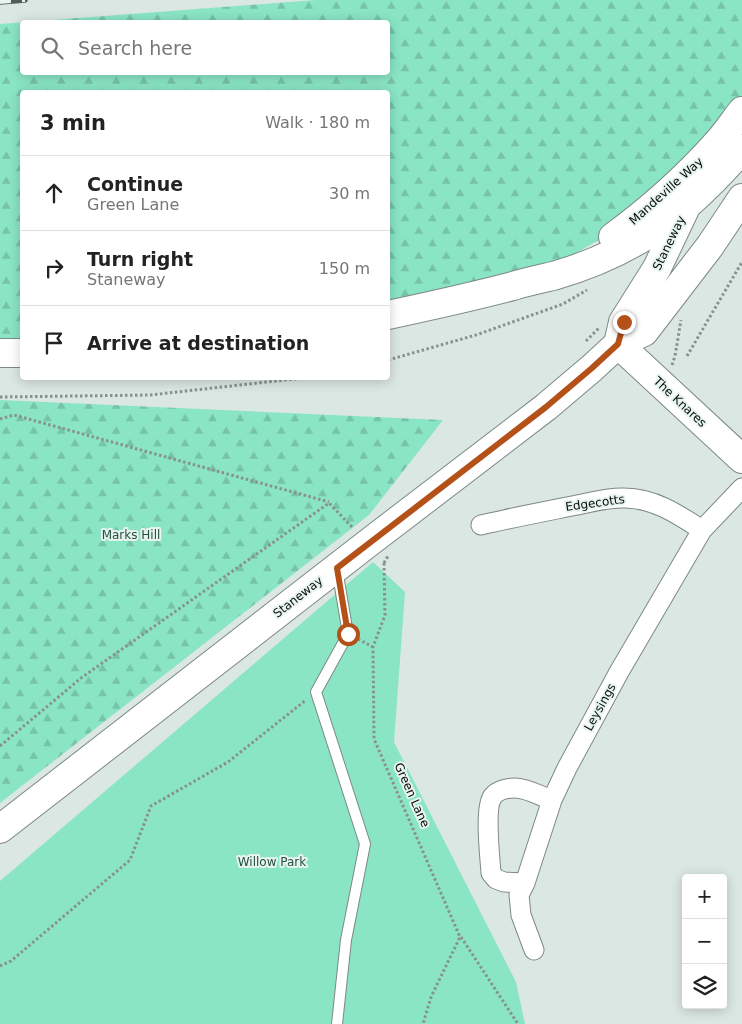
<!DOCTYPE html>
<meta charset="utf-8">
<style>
:root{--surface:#fff;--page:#f2f2f2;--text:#222;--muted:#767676;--line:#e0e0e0}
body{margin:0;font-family:"DejaVu Sans",sans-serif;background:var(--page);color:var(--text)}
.controls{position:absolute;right:15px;bottom:15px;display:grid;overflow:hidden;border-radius:5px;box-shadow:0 2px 12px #0003}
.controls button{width:45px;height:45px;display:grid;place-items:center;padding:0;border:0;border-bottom:1px solid var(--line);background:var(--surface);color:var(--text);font:25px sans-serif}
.stop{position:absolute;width:15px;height:15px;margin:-11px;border:4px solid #b45119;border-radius:50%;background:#fff}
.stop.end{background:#b45119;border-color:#fff;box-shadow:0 1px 5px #0008}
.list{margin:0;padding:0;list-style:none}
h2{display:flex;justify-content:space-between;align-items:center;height:65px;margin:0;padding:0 20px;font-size:21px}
h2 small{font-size:16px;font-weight:400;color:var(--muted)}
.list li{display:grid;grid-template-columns:32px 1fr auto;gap:15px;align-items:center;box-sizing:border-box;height:75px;padding:0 20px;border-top:1px solid var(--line)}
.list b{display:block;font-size:19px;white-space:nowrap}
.list p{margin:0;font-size:16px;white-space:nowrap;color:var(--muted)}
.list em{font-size:16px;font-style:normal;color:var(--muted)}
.icon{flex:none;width:28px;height:28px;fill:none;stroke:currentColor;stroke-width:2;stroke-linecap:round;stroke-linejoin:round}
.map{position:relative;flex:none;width:742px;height:1024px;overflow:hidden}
.search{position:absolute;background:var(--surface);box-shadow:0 2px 12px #0003;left:20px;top:20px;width:370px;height:55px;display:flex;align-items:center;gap:12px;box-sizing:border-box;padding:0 18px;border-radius:5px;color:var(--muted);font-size:19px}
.panel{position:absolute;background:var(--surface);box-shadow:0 2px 12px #0003;left:20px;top:90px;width:370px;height:290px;border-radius:5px}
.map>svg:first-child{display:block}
.forest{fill:url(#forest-firs);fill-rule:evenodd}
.park{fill:#8ae5c4}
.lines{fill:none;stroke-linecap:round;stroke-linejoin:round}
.lane-casing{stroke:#7e8984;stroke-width:12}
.street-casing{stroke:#7e8984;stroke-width:21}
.secondary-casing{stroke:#7e8984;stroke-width:30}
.path{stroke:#88918e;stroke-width:3;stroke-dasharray:2.5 2.5;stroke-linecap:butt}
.lane{stroke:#fff;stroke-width:10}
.street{stroke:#fff;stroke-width:19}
.secondary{stroke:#fff;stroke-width:28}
.rail-casing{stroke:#535a58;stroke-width:5.5}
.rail{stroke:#e8f5ef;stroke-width:4;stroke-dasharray:11;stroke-linecap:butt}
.route{stroke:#b45119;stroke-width:6}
.labels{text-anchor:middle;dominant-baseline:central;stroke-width:4;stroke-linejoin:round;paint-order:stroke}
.street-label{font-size:12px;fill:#080c0b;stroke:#e8f5ef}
.park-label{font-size:12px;fill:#245041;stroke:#e8f5ef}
</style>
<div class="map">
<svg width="742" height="1024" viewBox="0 0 742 1024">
<defs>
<pattern id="forest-firs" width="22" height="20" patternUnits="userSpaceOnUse" patternTransform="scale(1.25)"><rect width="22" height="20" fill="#8ae5c4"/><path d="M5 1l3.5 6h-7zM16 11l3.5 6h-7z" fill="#76c3a7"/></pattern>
</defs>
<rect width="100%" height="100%" fill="#dbe7e2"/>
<!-- forest -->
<path class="forest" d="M 315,0 L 742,0 L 742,111 L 643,215 L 523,283 L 388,315 L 388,92 L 22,92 L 22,353 L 0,353 L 0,24 ZM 22,22 L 388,22 L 388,72 L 22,72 Z
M 0,400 L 443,420 L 369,515 L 0,803 Z"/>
<!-- park -->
<path class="park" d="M 373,562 L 405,592 L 394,742 L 516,982 L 525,1024 L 0,1024 L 0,881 Z"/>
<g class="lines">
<defs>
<path id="lane" d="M 337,1024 L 346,940 L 365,844 L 316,692 L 348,634 L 337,569"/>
<path id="street" d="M 481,525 C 511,518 542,512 572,506 C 589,503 607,497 625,498 C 654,498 679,515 702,530
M 525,883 L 504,882 L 496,879 L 491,873 C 490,857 484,807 493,796 C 498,790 508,788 515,788 C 527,788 540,796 552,800
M 534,950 L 521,915 L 519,895 L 525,883 L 552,800 L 567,768 L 619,672 L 702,530 L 742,488"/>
<path id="secondary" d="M 613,237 C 651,209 687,177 718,142 C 727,132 734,121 742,111
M 388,315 C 430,306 471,297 513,286 C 526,282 540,279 553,276 C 588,266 623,251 653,231 C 686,209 717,178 742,149
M 618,344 L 623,322 L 657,268 L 685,209
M 618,344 L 742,459
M 0,353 L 22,353
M 0,829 L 367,544 L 546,407 L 592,368 L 618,344 L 644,332 L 710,246 L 742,198"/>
</defs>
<!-- lane casing -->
<use href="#lane" class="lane-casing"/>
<!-- street casing -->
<use href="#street" class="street-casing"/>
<!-- secondary casing -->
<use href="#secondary" class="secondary-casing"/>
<!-- path -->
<path class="path" d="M 586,341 L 599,328
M 687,356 L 742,262
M 388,360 L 476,335 L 563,304 L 587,290
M 672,365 L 675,356 L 681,320
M 0,397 L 150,395 L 303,378
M 0,419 L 14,415 L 329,502
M 384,563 L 388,556
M 384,563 L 385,615 L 373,647 L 374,739 L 460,937 L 431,997 L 423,1024
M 358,639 L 373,647
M 0,746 L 81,678 L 329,503 L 353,528
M 461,937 L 518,1024
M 0,966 L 11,961 L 130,860 L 151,806 L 228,762 L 306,700"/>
<!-- lane -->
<use href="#lane" class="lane"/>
<!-- street -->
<use href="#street" class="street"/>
<!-- secondary -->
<use href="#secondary" class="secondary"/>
<defs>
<path id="rail" d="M 0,2 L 25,0"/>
</defs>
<!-- rail casing -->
<use href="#rail" class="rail-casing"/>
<!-- rail -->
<use href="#rail" class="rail"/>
</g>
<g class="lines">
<!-- route -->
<path class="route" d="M 348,634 L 337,568 L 546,407 L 592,368 L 618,344 L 624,322"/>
</g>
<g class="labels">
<!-- street labels -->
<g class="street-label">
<text transform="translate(666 191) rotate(-42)">Mandeville Way</text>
<text transform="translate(669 243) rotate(-64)">Staneway</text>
<text transform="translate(680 402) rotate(43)">The Knares</text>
<text transform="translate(595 503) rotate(-8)">Edgecotts</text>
<text transform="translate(298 597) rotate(-38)">Staneway</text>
<text transform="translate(600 707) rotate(-61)">Leysings</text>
<text transform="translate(412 795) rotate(66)">Green Lane</text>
</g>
<!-- park labels -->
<g class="park-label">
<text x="131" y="535">Marks Hill</text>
<text x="272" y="862">Willow Park</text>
</g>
</g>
</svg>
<div class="controls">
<button>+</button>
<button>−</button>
<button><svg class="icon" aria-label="layers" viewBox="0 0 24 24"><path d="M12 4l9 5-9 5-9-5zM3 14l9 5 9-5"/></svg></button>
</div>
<div class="stop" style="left:348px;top:634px"></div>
<div class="stop end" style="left:624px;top:322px"></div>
<div class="search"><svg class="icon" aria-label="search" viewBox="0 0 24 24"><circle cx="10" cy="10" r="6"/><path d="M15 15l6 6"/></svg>Search here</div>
<section class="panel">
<h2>3 min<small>Walk · 180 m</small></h2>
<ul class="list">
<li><svg class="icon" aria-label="ahead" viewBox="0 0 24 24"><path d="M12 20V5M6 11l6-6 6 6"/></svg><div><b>Continue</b><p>Green Lane</p></div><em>30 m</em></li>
<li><svg class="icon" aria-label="right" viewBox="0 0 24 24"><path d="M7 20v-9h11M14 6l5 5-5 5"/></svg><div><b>Turn right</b><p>Staneway</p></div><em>150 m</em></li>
<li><svg class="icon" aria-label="arrive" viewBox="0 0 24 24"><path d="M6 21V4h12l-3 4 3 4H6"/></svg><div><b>Arrive at destination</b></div></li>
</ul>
</section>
</div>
